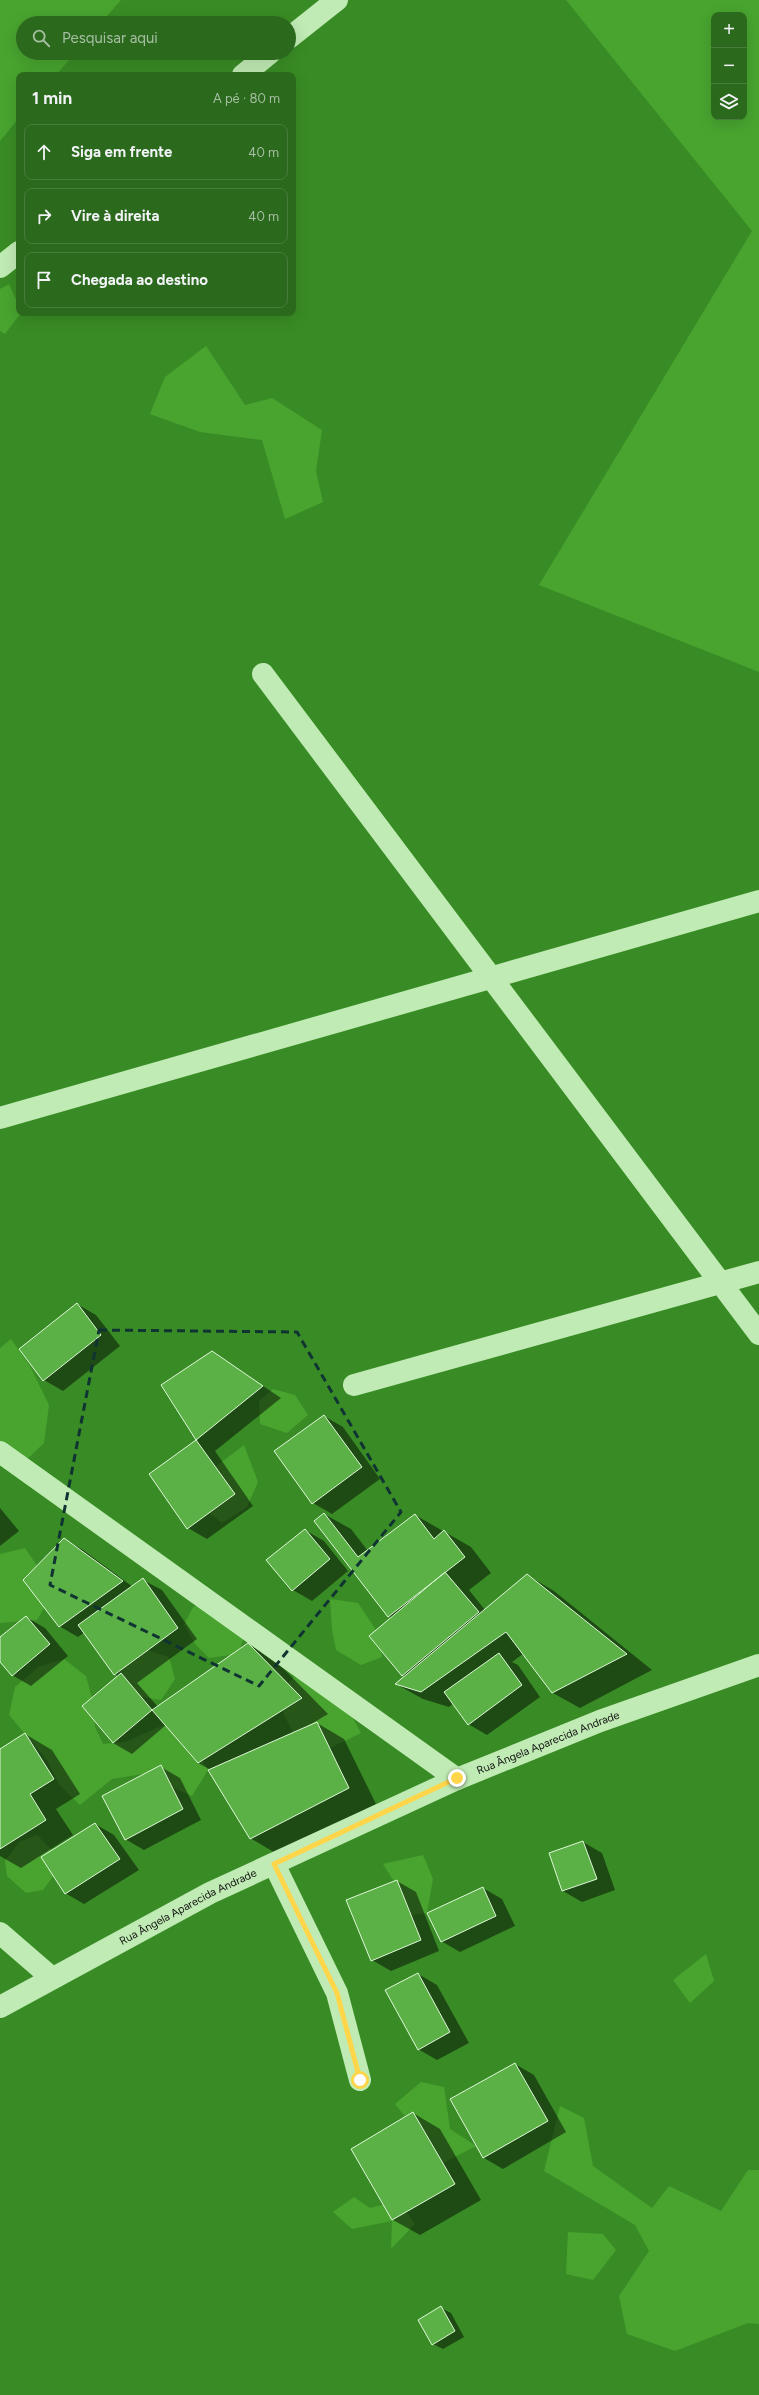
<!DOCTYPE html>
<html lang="pt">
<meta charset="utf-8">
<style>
:root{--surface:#2b691c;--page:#336f25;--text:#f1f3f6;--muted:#a6bfa3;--line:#477c3b}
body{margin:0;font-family:Figtree,sans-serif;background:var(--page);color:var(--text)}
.controls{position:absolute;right:12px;top:12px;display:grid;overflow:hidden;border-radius:8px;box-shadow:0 4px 16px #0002}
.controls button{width:36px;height:36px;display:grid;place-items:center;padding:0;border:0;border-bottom:1px solid var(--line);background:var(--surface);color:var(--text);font:20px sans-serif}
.stop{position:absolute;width:12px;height:12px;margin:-9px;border:3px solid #ffd54a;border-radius:50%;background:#fff}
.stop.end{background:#ffd54a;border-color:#fff;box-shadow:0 1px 4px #0008}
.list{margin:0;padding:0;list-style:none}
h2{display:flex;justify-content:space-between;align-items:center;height:52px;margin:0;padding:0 16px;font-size:17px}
h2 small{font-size:13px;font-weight:400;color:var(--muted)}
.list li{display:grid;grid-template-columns:26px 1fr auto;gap:12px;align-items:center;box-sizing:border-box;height:56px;margin:0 8px 8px;padding:0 8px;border:1px solid var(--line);border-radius:8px}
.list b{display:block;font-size:15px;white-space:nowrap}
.list em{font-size:13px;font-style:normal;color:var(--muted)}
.icon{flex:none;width:22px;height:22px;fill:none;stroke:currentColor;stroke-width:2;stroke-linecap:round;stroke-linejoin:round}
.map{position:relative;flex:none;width:759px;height:2395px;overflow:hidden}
.search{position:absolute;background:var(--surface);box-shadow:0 4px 16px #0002;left:16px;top:16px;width:280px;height:44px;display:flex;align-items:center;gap:10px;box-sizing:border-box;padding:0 14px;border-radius:22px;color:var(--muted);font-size:15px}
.panel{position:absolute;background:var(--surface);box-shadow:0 4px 16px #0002;left:16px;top:72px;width:280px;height:244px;border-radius:8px}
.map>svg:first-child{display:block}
.green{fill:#48a42f;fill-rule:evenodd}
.shadow{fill:#0007}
.building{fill:#5bb046;stroke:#dff8d9}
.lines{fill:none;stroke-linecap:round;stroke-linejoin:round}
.minor{stroke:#c0ebb4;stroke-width:22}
.tertiary{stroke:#c0ebb4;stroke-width:22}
.route{stroke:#ffd54a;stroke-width:5}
.marked{fill:none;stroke:#103432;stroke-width:3;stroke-dasharray:8 5;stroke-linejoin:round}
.labels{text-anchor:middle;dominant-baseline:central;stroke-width:3;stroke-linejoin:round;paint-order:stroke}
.street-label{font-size:11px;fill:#111;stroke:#398c25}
</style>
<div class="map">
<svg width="759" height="2395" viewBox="0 0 759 2395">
<rect width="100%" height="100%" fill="#398c25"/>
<!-- green -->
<path class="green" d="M 0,0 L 121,0 L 101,23 L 23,23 L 23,53 L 75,53 L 56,75 L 19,75 L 19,118 L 0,141 Z
M 566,0 L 759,0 L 759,672 L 539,585 L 752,231 ZM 714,15 L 744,15 L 744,117 L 714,117 Z
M 9,284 L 19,306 L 19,313 L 21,313 L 5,334 L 0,331 L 0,289 Z
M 206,346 L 245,405 L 272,398 L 322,430 L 316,471 L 323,502 L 285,519 L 262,440 L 200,432 L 150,414 L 165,377 Z
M 11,1339 L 30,1366 L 49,1405 L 44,1443 L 20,1466 L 0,1458 L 0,1348 Z
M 273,1389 L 295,1395 L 308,1415 L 287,1433 L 260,1424 L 259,1401 Z
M 244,1445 L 258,1482 L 247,1507 L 222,1523 L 204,1509 L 215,1467 Z
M 25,1548 L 42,1573 L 48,1601 L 37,1620 L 0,1623 L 0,1554 Z
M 213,1599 L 245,1634 L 238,1654 L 209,1658 L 196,1645 L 184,1625 L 193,1607 Z
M 330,1599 L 358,1603 L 378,1633 L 382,1657 L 361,1665 L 336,1650 L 332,1630 Z
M 134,1646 L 169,1657 L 175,1679 L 161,1700 L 134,1696 L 121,1673 L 124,1654 Z
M 64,1659 L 86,1676 L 93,1702 L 95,1727 L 103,1744 L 125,1742 L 175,1720 L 194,1744 L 208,1770 L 192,1796 L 142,1774 L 112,1779 L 80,1805 L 59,1784 L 47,1760 L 9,1715 L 15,1687 L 38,1667 Z
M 294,1677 C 333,1690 342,1696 361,1733 L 324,1751 L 295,1736 L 284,1715 L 279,1694 Z
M 37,1835 L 52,1850 L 57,1871 L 43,1890 L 26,1893 L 7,1876 L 5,1861 L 19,1842 Z
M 423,1855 L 433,1879 L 427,1913 L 411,1915 L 402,1894 L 383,1864 Z
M 706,1954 L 714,1981 L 690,2003 L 673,1980 Z
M 421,2082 L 444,2087 L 450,2129 L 476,2146 L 443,2163 L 395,2104 Z
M 560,2106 L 584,2118 L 593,2166 L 652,2208 L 669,2186 L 721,2211 L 748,2170 L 759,2170 L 759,2324 L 748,2323 L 675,2351 L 627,2334 L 619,2296 L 649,2251 L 635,2225 L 544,2171 Z
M 354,2197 L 370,2208 L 398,2201 L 415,2224 L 391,2249 L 392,2221 L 352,2229 L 333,2212 Z
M 568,2232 L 603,2234 L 616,2250 L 593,2280 L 566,2274 Z"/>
<!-- shadow -->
<path class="shadow" d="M 77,1304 L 96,1315 L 120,1346 L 63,1391 L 44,1380 Z
M 212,1352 L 281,1398 L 215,1451 L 253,1506 L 207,1539 L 188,1528 L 150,1475 L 198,1440 L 162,1386 Z
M 324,1416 L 343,1427 L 380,1479 L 332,1514 L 313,1503 L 276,1452 Z
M 0,1508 L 19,1531 L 0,1546 Z
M 324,1514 L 351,1529 L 368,1551 L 415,1515 L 471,1547 L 491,1573 L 469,1590 L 485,1610 L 527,1575 L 554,1591 L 652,1670 L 580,1708 L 553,1693 L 523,1654 L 512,1662 L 518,1665 L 540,1697 L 487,1735 L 468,1724 L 454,1703 L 449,1707 L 423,1699 L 396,1684 L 405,1676 L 403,1675 L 392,1618 L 389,1616 Z
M 305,1530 L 324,1541 L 348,1571 L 312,1601 L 293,1590 Z
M 64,1539 L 83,1550 L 133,1587 L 143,1580 L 162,1590 L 197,1639 L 137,1683 L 158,1707 L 248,1644 L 275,1660 L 328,1714 L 308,1726 L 317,1723 L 344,1739 L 376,1804 L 277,1854 L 250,1838 L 211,1770 L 198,1763 L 166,1725 L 132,1754 L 113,1743 L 118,1677 L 85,1632 L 78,1637 L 59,1626 Z
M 26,1617 L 45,1628 L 68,1656 L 31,1686 L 12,1675 L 0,1660 L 0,1638 Z
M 25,1734 L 52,1750 L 80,1794 L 56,1809 L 73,1835 L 21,1868 L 0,1856 L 0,1750 Z
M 161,1767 L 180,1778 L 201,1820 L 144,1850 L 125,1839 Z
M 95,1824 L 114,1835 L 139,1870 L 84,1904 L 65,1893 Z
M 583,1842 L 602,1853 L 615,1890 L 582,1902 L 563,1891 L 550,1854 Z
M 397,1881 L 416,1892 L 439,1951 L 391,1971 L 372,1960 Z
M 483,1888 L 502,1899 L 515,1926 L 460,1952 L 441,1941 Z
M 418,1974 L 437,1985 L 469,2043 L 437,2060 L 418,2049 Z
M 515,2064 L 534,2075 L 566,2132 L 503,2169 L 484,2158 L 451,2100 Z
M 413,2113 L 440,2129 L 481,2200 L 420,2235 L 393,2220 L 352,2149 Z
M 441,2308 L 451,2313 L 464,2337 L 443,2349 L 433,2344 Z"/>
<!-- building -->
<path class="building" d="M 77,1303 L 101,1335 L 43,1381 L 19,1349 Z
M 212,1351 L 263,1386 L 196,1440 L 161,1385 Z
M 324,1415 L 362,1467 L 312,1504 L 274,1451 Z
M 196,1440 L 235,1494 L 187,1529 L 149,1474 Z
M 324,1513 L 358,1557 L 415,1514 L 434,1539 L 444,1530 L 465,1557 L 388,1617 L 314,1521 Z
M 305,1529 L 330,1559 L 292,1591 L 266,1560 Z
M 64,1538 L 123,1581 L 59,1627 L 23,1580 Z
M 445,1572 L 479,1612 L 402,1676 L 369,1636 Z
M 527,1574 L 627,1654 L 552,1693 L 506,1632 L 421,1692 L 395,1684 Z
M 143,1578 L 178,1628 L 114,1675 L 78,1625 Z
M 26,1616 L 50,1644 L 12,1676 L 0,1662 L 0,1637 Z
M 248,1643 L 302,1698 L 198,1763 L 152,1710 Z
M 499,1653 L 522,1685 L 468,1725 L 444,1692 Z
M 121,1673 L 152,1710 L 113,1743 L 82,1706 Z
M 317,1722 L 349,1788 L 250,1839 L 208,1770 Z
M 25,1733 L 54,1779 L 30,1794 L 46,1820 L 0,1849 L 0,1749 Z
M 161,1765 L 183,1809 L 125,1840 L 102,1796 Z
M 95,1823 L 120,1859 L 65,1894 L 41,1857 Z
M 583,1841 L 597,1879 L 562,1891 L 549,1853 Z
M 397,1880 L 421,1940 L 371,1961 L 346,1900 Z
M 483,1887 L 496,1916 L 441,1942 L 427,1913 Z
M 418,1973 L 450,2032 L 418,2050 L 385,1990 Z
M 515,2063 L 548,2121 L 483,2158 L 450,2099 Z
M 413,2112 L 455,2184 L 392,2220 L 351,2149 Z
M 441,2306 L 455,2331 L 432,2345 L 418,2320 Z"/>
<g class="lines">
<!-- minor -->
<path class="minor" d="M 289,38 L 337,0
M 243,75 L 270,53
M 0,267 L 19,252
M 263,674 L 759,1334
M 0,1118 L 759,901
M 354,1385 L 759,1272
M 0,1452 L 457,1779
M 274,1864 L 337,1993 L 360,2080
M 0,1933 L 52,1978"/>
<!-- tertiary -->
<path class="tertiary" id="s1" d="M 0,2007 L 210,1893 L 457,1779 L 600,1721 L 759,1665"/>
</g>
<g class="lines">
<!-- route -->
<path class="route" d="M 360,2080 L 337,1993 L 274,1864 L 457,1778"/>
</g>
<!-- marked area -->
<path class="marked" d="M 99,1330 L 297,1332 L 401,1512 L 259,1686 L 50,1585 Z"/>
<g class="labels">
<!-- street labels -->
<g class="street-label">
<text stroke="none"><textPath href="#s1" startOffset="609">Rua Ângela Aparecida Andrade</textPath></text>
<text stroke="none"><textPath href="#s1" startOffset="213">Rua Ângela Aparecida Andrade</textPath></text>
</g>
</g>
</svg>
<div class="controls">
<button>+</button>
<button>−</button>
<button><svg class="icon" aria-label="layers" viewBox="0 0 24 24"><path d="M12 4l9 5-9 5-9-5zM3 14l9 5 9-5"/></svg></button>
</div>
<div class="stop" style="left:360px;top:2080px"></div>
<div class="stop end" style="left:457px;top:1778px"></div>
<div class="search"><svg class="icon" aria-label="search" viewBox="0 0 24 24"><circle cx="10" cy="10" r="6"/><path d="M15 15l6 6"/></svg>Pesquisar aqui</div>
<section class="panel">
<h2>1 min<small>A pé · 80 m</small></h2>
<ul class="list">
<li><svg class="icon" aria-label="ahead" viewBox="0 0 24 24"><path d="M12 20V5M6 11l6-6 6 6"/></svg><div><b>Siga em frente</b></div><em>40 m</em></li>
<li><svg class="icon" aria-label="right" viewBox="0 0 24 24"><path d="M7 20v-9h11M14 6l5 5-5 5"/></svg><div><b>Vire à direita</b></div><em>40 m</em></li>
<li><svg class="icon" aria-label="arrive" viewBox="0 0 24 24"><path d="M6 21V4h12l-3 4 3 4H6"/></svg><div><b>Chegada ao destino</b></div></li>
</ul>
</section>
</div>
